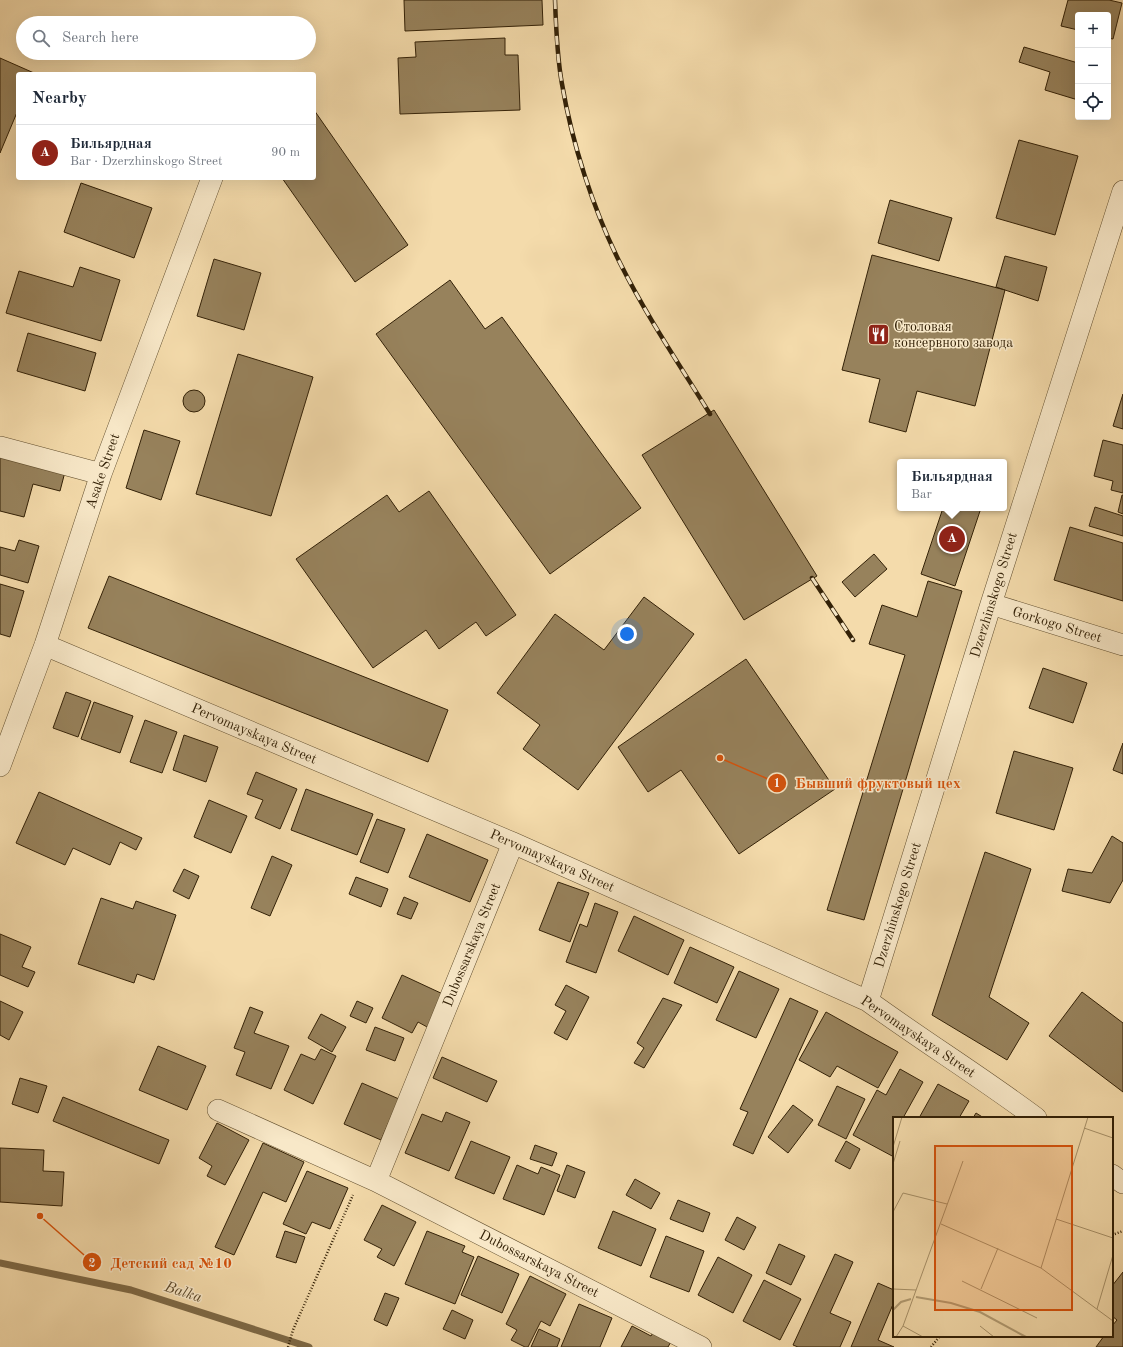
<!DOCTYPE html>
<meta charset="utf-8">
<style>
:root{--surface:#fff;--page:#f6f6f7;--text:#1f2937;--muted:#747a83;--line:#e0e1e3;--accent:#8f2418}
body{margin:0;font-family:"Old Standard TT",serif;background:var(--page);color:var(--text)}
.controls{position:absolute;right:12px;top:12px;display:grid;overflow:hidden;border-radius:4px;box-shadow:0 4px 16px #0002}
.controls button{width:36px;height:36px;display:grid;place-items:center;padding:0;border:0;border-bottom:1px solid var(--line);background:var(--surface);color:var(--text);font:20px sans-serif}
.you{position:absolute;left:627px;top:634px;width:14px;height:14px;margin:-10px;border:3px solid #fff;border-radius:50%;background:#1a73e8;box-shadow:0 0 0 6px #1a73e833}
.badge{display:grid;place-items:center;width:26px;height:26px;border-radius:50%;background:var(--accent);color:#fff;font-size:13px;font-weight:700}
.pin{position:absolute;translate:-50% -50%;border:2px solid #fff;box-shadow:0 1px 4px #0006}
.popup{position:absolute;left:897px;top:459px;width:110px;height:52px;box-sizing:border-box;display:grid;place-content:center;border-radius:4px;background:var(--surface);filter:drop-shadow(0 1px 3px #0005);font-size:13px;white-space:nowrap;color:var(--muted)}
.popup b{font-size:15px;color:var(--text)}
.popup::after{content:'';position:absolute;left:50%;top:100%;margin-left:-8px;border:8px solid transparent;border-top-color:var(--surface)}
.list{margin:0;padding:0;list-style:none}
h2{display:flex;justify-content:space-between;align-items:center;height:52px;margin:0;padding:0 16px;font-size:17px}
h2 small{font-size:13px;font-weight:400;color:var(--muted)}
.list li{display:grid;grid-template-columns:26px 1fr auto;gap:12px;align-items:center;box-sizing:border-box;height:56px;padding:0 16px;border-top:1px solid var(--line)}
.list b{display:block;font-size:15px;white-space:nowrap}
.list p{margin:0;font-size:13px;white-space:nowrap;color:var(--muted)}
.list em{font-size:13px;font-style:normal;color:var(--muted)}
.icon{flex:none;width:22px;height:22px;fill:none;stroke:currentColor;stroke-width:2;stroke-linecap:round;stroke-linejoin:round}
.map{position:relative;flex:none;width:1123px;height:1347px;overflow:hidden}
.search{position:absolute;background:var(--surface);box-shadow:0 4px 16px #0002;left:16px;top:16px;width:300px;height:44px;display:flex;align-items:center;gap:10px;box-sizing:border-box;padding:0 14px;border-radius:22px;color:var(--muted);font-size:15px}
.panel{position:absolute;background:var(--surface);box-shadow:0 4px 16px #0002;left:16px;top:72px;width:300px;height:108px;border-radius:4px}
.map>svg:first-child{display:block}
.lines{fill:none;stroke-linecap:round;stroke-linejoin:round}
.stream{stroke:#7f6b48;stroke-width:7}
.building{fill:#97825c;stroke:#332107}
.minor-casing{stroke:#635030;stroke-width:22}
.path{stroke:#332107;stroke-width:2.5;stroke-dasharray:1 2;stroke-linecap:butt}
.minor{stroke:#f8e8c8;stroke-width:21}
.rail-casing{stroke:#332107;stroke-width:4.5}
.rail{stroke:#f8e8c8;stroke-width:3;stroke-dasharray:9;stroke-linecap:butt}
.labels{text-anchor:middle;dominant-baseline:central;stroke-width:3;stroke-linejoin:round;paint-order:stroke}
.poi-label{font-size:14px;fill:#332107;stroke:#f8e8c8;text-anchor:start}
.street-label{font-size:14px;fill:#332107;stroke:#f8e8c8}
.water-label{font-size:15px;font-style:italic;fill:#5f4c2d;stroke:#f8e8c8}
.inset-river{fill:none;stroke:#b29c73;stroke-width:2}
.inset-road{fill:none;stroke:#a79169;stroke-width:1}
.view{fill:#d6530c;fill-opacity:0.15;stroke:#d6530c;stroke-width:2}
.inset-edge{fill:none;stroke:#332107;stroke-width:2}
.leader{fill:none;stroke:#d6530c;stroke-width:1.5}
.callout-dot{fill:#d6530c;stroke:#f8e8c8;stroke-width:1.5}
.mark-label{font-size:12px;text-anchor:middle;font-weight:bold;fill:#fff}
.callout-label{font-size:15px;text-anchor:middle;font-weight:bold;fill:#d6530c;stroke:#f8e8c8;stroke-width:3;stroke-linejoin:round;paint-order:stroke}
</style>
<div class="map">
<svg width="1123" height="1347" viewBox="0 0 1123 1347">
<rect width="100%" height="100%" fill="#f4dbab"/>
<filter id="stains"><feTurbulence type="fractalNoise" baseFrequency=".005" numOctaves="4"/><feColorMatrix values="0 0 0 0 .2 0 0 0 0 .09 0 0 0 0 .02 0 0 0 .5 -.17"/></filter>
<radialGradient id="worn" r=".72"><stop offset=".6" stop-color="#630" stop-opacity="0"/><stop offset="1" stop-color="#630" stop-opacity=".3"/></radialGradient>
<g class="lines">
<!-- stream -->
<path class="stream" d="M 0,1263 L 131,1290 L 309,1347"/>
</g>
<!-- building -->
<path class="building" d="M 404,0 L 542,0 L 543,25 L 405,31 Z
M 1068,0 L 1109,0 L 1122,3 L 1113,39 L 1108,38 L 1108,15 L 1078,15 L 1078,30 L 1061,26 Z
M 505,38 L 505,55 L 518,55 L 520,110 L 400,114 L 398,58 L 416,57 L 415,42 Z
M 1024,47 L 1078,63 L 1078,100 L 1045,90 L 1050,72 L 1019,62 Z
M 0,58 L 34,73 L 33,74 L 18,74 L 18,110 L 0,153 Z
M 314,110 L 408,245 L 355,282 L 282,178 L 314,178 Z
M 1019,140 L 1078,156 L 1055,235 L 996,218 Z
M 81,183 L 152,208 L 134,258 L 64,232 Z
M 890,200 L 952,218 L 939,261 L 878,243 Z
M 872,255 L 1005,290 L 975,406 L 917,391 L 906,432 L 869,422 L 880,379 L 842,370 Z
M 1005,256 L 1047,267 L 1038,301 L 996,287 Z
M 214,259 L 261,273 L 244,330 L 197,316 Z
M 80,267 L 120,280 L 101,341 L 6,313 L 19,271 L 73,287 Z
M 450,280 L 485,329 L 502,317 L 641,508 L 550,574 L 376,334 Z
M 28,333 L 96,353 L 85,391 L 17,371 Z
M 238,354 L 313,377 L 271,516 L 196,494 Z
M183 401a11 11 0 1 1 22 0a11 11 0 1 1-22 0Z
M 1123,394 L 1123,429 L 1113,426 Z
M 714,410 L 817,576 L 744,620 L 642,455 Z
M 144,430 L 180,441 L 161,500 L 126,488 Z
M 1103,440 L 1123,445 L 1123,493 L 1111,490 L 1113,481 L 1094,476 Z
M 0,451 L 66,468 L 60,491 L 33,484 L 24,517 L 0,511 Z
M 429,491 L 516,615 L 486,636 L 476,622 L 439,649 L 426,630 L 373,668 L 296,559 L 387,495 L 399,512 Z
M 1122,495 L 1123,495 L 1123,514 L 1118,512 Z
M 1095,507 L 1123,516 L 1123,536 L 1089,526 Z
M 943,508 L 981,508 L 955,586 L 921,574 Z
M 1070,527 L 1123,543 L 1123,601 L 1054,580 Z
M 19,540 L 39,546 L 28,583 L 0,575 L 0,547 L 15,551 Z
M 874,554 L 887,569 L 855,597 L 842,582 Z
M 109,576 L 448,710 L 428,762 L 88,628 Z
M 928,581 L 962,591 L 864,920 L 827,910 L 905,655 L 869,644 L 882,605 L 917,617 Z
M 0,584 L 24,591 L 10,637 L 0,634 Z
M 644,597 L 694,634 L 578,790 L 523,749 L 540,725 L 497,693 L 555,614 L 604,650 Z
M 746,659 L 835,789 L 739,854 L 681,770 L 648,792 L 618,747 Z
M 1043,668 L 1087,683 L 1073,723 L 1029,708 Z
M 66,692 L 91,701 L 78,737 L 53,728 Z
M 94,702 L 133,716 L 120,753 L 81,739 Z
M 145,720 L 177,732 L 162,773 L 130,762 Z
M 184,735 L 218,747 L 206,782 L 173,770 Z
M 1123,743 L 1123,774 L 1113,770 Z
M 1014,751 L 1073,768 L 1054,830 L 996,813 Z
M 256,772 L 297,789 L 280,829 L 255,818 L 263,800 L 247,794 Z
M 306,789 L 373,814 L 357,855 L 291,830 Z
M 39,792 L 142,838 L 136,850 L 120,842 L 110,865 L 73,848 L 65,865 L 16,843 Z
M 209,800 L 247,816 L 231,853 L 194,837 Z
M 377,819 L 405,829 L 388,873 L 360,862 Z
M 427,834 L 488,860 L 470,902 L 409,877 Z
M 1112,836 L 1123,843 L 1123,880 L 1110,903 L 1062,891 L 1068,869 L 1092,873 Z
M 985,852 L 1031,869 L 989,997 L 1029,1023 L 1007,1060 L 932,1015 Z
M 272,856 L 292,865 L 270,916 L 251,908 Z
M 184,869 L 199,876 L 189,899 L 173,891 Z
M 356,877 L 388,889 L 381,907 L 349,894 Z
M 558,882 L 589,893 L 570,942 L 539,930 Z
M 404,897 L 418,903 L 411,919 L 397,914 Z
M 101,898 L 133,909 L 136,901 L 176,915 L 154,980 L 137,974 L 134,983 L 78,964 Z
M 595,903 L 618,912 L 596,973 L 566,962 L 580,924 L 587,927 Z
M 634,916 L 684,940 L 668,975 L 618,951 Z
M 0,934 L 31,947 L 22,967 L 35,972 L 28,987 L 0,975 Z
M 690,947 L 734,967 L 717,1003 L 674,983 Z
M 739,971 L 779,989 L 756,1038 L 716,1020 Z
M 402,975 L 445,995 L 429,1028 L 418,1022 L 412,1033 L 382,1018 Z
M 566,985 L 589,997 L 567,1040 L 554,1033 L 566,1011 L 555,1005 Z
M 1082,992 L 1123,1023 L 1123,1092 L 1049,1036 Z
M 663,998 L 682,1005 L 644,1068 L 634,1063 L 644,1048 L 637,1043 Z
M 790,998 L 818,1011 L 753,1154 L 733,1145 L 748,1112 L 740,1109 Z
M 0,1001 L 23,1012 L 9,1040 L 0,1035 Z
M 357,1001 L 373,1008 L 366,1023 L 350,1016 Z
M 250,1007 L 263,1012 L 254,1033 L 289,1046 L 271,1089 L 236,1075 L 245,1052 L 234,1048 Z
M 826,1012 L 898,1052 L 878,1088 L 837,1066 L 830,1077 L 799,1060 Z
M 321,1014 L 346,1027 L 332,1052 L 308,1038 Z
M 375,1027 L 404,1038 L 395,1061 L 366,1050 Z
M 158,1046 L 206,1066 L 187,1110 L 139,1090 Z
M 321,1049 L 336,1056 L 313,1104 L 284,1090 L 301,1054 L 315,1060 Z
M 442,1057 L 497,1081 L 487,1102 L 433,1078 Z
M 900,1069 L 923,1082 L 903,1118 L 894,1118 L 894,1157 L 853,1135 L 877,1090 L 886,1095 Z
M 20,1078 L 47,1086 L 38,1113 L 12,1104 Z
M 362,1083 L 399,1099 L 381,1140 L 344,1124 Z
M 938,1084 L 969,1101 L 959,1118 L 919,1118 Z
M 837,1086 L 865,1099 L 846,1139 L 818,1125 Z
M 63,1097 L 169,1140 L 159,1164 L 53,1121 Z
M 793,1105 L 813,1120 L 788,1153 L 768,1137 Z
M 446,1112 L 470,1122 L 449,1171 L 405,1153 L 422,1114 L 442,1122 Z
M 976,1113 L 984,1118 L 973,1118 Z
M 217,1123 L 249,1140 L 225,1185 L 207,1176 L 212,1166 L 199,1158 Z
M 471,1141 L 510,1157 L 494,1194 L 455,1178 Z
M 846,1141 L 860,1149 L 850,1169 L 835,1161 Z
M 263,1143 L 304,1162 L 286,1202 L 263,1192 L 234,1255 L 215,1247 Z
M 535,1145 L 557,1153 L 552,1166 L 530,1159 Z
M 0,1148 L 44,1150 L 43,1171 L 64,1172 L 62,1206 L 0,1202 Z
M 517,1165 L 538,1174 L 541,1167 L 560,1175 L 544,1215 L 503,1199 Z
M 567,1165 L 585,1172 L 575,1198 L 557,1191 Z
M 307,1171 L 348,1188 L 330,1229 L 312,1222 L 306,1234 L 283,1224 Z
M 635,1179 L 660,1193 L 651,1209 L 626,1195 Z
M 678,1200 L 710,1213 L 703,1232 L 670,1219 Z
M 382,1205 L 416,1222 L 394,1266 L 377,1257 L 382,1249 L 364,1240 Z
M 613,1211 L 656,1229 L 641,1266 L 598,1248 Z
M 737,1217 L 756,1227 L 744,1250 L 725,1240 Z
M 285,1231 L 305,1237 L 296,1263 L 276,1257 Z
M 427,1231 L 465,1246 L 462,1252 L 474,1257 L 455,1304 L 405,1284 Z
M 666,1236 L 704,1251 L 689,1292 L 650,1277 Z
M 779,1244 L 805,1256 L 791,1285 L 766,1273 Z
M 835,1254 L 853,1262 L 830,1313 L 851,1322 L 840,1347 L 798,1347 L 793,1345 Z
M 478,1256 L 519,1274 L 502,1313 L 461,1295 Z
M 718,1257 L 752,1275 L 733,1313 L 698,1295 Z
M 1123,1272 L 1123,1347 L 1096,1347 L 1104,1336 L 1112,1336 L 1112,1326 L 1117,1320 L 1112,1316 L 1112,1286 Z
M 530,1276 L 566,1294 L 550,1326 L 541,1321 L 528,1347 L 525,1347 L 511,1340 L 517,1330 L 506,1324 Z
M 764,1280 L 801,1299 L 780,1340 L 743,1321 Z
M 878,1283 L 894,1290 L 894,1302 L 878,1340 L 894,1347 L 851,1347 Z
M 385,1293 L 399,1298 L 387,1326 L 374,1320 Z
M 579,1304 L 612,1318 L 600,1347 L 561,1347 Z
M 452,1310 L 473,1320 L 465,1339 L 443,1329 Z
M 632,1326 L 651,1336 L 655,1329 L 673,1338 L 668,1347 L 621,1347 Z
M 539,1329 L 560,1339 L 557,1347 L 531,1347 Z"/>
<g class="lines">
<defs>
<path id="minor" d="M 0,447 L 101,474
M 991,604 L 1123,645
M 45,645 L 513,843 L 868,1001 C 923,1041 981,1077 1036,1118
M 0,766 L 45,645 L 101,474 L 212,178
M 868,1001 L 991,604 L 1123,191
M 218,1110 L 376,1181 L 701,1347
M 1112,1175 L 1123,1183
M 376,1181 L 513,843"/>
</defs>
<!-- minor casing -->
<use href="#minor" class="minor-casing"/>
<!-- path -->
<path class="path" d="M 1112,1235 L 1123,1231
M 288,1347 L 293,1330 L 353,1195
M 931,1347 L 940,1336"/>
<!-- minor -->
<use href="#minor" class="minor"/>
<defs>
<path id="rail" d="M 555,0 C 556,28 557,57 562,84 C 572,143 593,209 620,263 C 646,315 679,364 710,414
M 812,578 L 853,640"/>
</defs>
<!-- rail casing -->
<use href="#rail" class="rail-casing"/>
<!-- rail -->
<use href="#rail" class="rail"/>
</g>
<!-- icons -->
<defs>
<symbol id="restaurant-square" viewBox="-11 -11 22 22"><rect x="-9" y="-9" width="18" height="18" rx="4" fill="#8f2418" stroke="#f8e8c8"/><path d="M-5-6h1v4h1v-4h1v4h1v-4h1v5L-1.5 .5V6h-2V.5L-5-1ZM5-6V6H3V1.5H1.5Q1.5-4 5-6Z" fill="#fff"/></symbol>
</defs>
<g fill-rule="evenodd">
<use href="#restaurant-square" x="866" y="322" width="25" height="25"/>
</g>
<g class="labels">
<!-- poi labels -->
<g class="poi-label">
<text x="894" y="327">Столовая<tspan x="894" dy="16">консервного завода</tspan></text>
</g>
<!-- street labels -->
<g class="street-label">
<text transform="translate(103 471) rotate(-71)">Asake Street</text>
<text transform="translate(994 595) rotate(-73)">Dzerzhinskogo Street</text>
<text transform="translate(1057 625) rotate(17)">Gorkogo Street</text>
<text transform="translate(254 734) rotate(23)">Pervomayskaya Street</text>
<text transform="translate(552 861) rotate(24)">Pervomayskaya Street</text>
<text transform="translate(898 905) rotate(-73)">Dzerzhinskogo Street</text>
<text transform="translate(472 945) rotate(-68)">Dubossarskaya Street</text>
<text transform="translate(918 1037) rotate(34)">Pervomayskaya Street</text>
<text transform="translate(539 1264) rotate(27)">Dubossarskaya Street</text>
</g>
<!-- water labels -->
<g class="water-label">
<text transform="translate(183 1293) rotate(18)">Balka</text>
</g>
</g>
<!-- overview -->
<g transform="translate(893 1117)">
<rect width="220" height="220" fill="#f4dbab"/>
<path class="inset-river" d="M 23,180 L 58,186 L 87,195 L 133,220M 0,193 L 8,185 L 18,182"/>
<path class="inset-road" d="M 191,11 L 220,21M 0,30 L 9,0M 0,47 L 7,24M 0,95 L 10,76 L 54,87M 163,102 L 220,121M 48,107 L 148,151 L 220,204M 148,151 L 195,0M 69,164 L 144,201M 0,172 L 23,173M 88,172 L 105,131M 204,192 L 220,138M 10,209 L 30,220M 87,209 L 101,220M 3,220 L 10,209 L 70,44"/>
<path class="view" d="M 42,29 L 179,29 L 179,193 L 42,193 Z"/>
<rect width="220" height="220" class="inset-edge"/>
</g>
<!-- callouts -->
<path class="leader" d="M720 758L777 783M40 1216L92 1262"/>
<g class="callout-dot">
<circle cx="720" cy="758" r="4"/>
<circle cx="40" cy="1216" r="4"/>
<circle cx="777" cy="783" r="10"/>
<circle cx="92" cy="1262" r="10"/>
</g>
<g class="mark-label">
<text x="777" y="787">1</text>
<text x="92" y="1267">2</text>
</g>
<g class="callout-label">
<text x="878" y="788">Бывший фруктовый цех</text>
<text x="171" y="1268">Детский сад №10</text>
</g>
<rect width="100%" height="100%" filter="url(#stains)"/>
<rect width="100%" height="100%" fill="url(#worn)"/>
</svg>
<div class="controls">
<button>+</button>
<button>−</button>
<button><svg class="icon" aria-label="locate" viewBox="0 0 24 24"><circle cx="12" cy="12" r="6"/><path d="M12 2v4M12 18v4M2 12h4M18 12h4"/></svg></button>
</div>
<div class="you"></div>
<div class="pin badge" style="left:952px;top:539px">A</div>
<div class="popup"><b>Бильярдная</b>Bar</div>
<div class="search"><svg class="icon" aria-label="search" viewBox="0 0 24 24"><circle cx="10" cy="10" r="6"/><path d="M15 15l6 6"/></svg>Search here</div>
<section class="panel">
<h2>Nearby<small></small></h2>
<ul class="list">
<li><span class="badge">A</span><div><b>Бильярдная</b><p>Bar · Dzerzhinskogo Street</p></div><em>90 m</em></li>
</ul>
</section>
</div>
